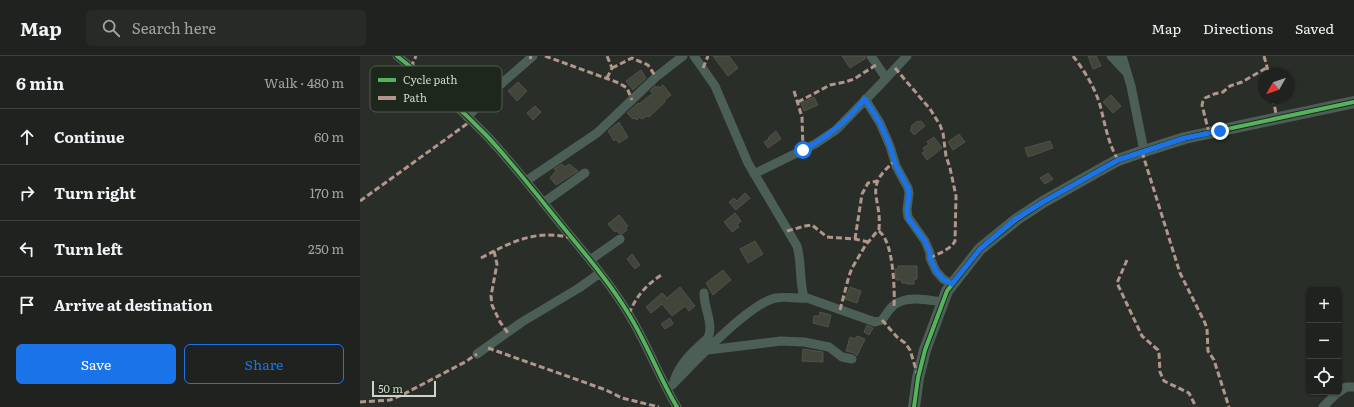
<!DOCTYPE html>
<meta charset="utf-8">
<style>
:root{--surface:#1f221e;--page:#272a27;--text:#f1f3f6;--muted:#a1a4a4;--line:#3c3f3c;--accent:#1a73e8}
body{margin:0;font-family:Literata,serif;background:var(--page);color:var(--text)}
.controls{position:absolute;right:12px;bottom:12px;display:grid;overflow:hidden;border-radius:6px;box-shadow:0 1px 3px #0004}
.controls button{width:36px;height:36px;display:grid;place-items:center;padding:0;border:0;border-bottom:1px solid var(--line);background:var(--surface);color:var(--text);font:20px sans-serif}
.compass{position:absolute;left:898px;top:12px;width:36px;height:36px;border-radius:50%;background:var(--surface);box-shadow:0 1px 3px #0004;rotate:230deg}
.scale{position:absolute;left:12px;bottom:10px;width:64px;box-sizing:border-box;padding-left:4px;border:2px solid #ced4cc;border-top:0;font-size:11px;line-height:14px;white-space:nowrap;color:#ced4cc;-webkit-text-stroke:3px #1e271b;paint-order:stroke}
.stop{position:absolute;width:12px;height:12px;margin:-9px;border:3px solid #1a73e8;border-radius:50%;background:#fff}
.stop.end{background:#1a73e8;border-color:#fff;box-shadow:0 1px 4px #0008}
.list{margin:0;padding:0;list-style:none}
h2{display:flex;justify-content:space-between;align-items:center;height:52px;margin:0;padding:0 16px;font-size:17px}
h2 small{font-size:13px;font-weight:400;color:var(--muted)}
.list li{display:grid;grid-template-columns:26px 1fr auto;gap:12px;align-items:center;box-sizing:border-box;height:56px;padding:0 16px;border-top:1px solid var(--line)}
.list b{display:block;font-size:15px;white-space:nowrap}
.list em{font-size:13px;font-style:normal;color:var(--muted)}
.actions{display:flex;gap:8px;padding:12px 16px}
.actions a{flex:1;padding:9px 0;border:1px solid var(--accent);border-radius:6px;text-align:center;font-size:14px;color:var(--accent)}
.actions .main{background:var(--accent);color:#fff}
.icon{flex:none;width:22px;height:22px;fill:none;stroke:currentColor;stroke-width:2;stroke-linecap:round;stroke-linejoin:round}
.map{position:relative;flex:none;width:994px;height:351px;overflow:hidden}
header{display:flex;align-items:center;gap:24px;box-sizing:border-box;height:56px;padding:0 20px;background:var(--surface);border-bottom:1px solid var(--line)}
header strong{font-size:19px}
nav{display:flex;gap:22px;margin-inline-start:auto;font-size:14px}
.search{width:280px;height:36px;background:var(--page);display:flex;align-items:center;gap:10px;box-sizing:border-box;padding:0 14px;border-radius:6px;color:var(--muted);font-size:15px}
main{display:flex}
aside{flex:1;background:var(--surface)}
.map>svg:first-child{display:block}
.building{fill:#42463a;stroke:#4f524c}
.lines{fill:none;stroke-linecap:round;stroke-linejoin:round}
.minor{stroke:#4c5f56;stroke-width:9}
.tertiary{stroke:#4c5f56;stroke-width:12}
.quiet{stroke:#b2968c;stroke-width:3;stroke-dasharray:6 3;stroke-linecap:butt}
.cycleway-casing{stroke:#1e271b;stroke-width:6}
.cycleway{stroke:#56b35d;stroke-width:4}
.route{stroke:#1a73e8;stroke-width:5}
.key{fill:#1e271b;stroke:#535b50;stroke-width:1}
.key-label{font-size:11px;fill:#ced4cc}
</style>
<header>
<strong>Map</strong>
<div class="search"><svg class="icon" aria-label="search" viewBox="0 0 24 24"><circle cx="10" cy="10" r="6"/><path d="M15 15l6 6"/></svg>Search here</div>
<nav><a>Map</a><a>Directions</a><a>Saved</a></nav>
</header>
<main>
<aside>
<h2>6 min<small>Walk · 480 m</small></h2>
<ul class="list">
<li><svg class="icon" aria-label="ahead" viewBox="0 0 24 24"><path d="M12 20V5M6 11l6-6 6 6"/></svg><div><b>Continue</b></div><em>60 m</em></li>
<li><svg class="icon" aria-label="right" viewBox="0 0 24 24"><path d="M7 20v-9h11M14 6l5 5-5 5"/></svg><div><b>Turn right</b></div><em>170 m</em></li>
<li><svg class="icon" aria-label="left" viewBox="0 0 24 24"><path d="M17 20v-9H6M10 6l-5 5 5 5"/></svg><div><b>Turn left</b></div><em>250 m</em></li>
<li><svg class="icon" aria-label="arrive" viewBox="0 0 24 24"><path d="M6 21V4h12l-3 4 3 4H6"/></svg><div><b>Arrive at destination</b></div></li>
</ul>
<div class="actions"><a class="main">Save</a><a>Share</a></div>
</aside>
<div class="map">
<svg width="994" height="351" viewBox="0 0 994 351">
<rect width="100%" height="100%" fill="#292e28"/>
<!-- building -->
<path class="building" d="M 353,0 L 369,0 L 378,12 L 368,20 Z
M 482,0 L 505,0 L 506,2 L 490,12 Z
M 728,0 L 736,0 L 741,10 L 733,13 Z
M 281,14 L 286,22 L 273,34 L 266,25 Z
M 158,26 L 167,35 L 157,45 L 148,35 Z
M 303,29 L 311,39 L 304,45 L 305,46 L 289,61 L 287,60 L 282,63 L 279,61 L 277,64 L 274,62 L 273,63 L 267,57 L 278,47 L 279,48 L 293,37 L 290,35 L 295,30 L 296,32 L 298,30 L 299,32 Z
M 751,39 L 761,50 L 753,57 L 743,46 Z
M 454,41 L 458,49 L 444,55 L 441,47 Z
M 175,50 L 181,56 L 173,64 L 167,57 Z
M 558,65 L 559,66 L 561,65 L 565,70 L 554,79 L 550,74 L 552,72 L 551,70 Z
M 259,66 L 268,81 L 259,87 L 256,83 L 254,85 L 248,75 Z
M 416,75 L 421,83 L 408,92 L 404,86 L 409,83 L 408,82 Z
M 599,78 L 605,86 L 593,94 L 588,86 Z
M 574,81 L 582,92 L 567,104 L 562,97 L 565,95 L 563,92 L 569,88 L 567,86 Z
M 690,85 L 693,92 L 668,101 L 665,92 Z
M 202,108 L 205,111 L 209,108 L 218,115 L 196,129 L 190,122 L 196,115 L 194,113 Z
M 688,117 L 693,123 L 685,128 L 680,122 Z
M 385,137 L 390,142 L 376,154 L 369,146 L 374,142 L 377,145 Z
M 375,157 L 381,165 L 377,169 L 379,171 L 372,176 L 364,166 Z
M 259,159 L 268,170 L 266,172 L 267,174 L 262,178 L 259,177 L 257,175 L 255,176 L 248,168 Z
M 395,185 L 403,198 L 388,207 L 380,193 Z
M 272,198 L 280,209 L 275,213 L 267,203 Z
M 538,210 L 557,210 L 557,223 L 554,223 L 554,228 L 547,228 L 547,227 L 542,227 L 541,224 L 536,224 L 535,213 L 538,213 Z
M 363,214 L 371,224 L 353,239 L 346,227 Z
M 320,231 L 335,250 L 329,255 L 325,250 L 312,260 L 302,248 L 291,257 L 286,251 L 302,237 L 307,242 Z
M 490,231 L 501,235 L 497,247 L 485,243 Z
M 460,256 L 471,259 L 468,271 L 453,267 L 454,260 L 459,260 Z
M 310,262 L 313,268 L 305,273 L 301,268 Z
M 507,269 L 513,272 L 509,279 L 504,276 Z
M 497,280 L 505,283 L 497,300 L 494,297 L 486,295 L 490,281 L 495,283 Z
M 443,293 L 463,296 L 463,306 L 442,305 Z"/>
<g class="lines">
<!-- minor -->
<path class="minor" d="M 37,0 C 69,25 99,51 127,80 C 154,109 178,140 203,171 C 226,199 250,227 268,257 C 287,287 299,321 317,351
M 334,0 L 355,30 L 388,107 L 437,190 C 442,207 439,225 444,241 L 515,266 L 522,264 C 526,259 529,253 534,249 C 547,239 568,244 582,246
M 511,0 L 526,22
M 751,0 L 766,16
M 762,0 L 771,30 L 784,95
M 505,43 L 520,67 L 530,90 L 536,110 L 548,132 L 549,137 L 547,154 L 548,161 L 565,185 L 570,197 L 570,202 L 576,215 L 583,223 L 592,228
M 107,61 L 133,35 L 173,0
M 394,118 L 455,88 L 476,74 L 516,33 L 547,0
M 166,125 L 237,77 L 296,21 L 323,0
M 183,147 L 225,117
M 230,204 L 260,183
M 348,294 L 421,285 L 444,286 L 469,291 L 482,301 L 492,303
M 117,298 L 162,266 L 219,232 L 240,217
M 314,325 C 320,306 334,295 348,282 C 354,268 344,253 344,237
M 312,329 C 333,308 389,247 416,242 C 426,240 436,243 446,242
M 979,336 L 986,331 L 994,331
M 963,351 L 978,336"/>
<!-- tertiary -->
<path class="tertiary" d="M 554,351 L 558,322 L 565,294 L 587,235 L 620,193 L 657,163 L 683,146 L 738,115 L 758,104 L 784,95 L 825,82 L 994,46"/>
<!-- quiet -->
<path class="quiet" d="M 185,0 L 259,27 L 267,32 L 272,44
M 713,0 C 724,14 735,32 740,49 C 745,68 748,87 758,104
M 904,0 L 909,18
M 170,3 L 171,0
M 51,11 L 56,0
M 252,12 L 272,2 L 288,9 L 296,21
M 343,12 L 348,0
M 535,12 L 570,53 L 580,69 L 583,77 L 586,100 L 590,112 L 596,140 L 595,185 C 590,194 579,197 570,202
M 247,22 L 252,12 L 247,0
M 434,35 L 442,61 L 443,94
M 913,42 L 917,63
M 438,46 L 470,29 L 485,26 L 494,23 L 516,9
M 849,77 L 842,49 L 843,45 L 845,42 L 854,38 L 863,36 L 870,30 L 882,26 L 908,11
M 782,96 L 820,217 L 845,267 L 847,273 L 848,295 L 854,304 L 869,351
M 0,145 L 111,65
M 427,175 L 445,170 L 452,169 L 467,181 L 495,183 L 508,186
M 519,175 C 522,178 524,180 526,185 C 533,199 535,234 534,250
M 495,183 L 502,138 L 508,127 L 517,125
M 134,195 L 137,208 L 131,240 L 132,249 L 140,266 L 148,277
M 121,202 C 151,186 175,173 211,182
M 767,204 L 757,227 L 782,280 L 798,294 L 799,298 L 800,316 L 804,325 L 829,337 L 836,351
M 480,254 L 489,220 L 492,212 L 505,190 L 519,173 C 522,140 502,132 535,105
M 269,258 C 276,240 287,228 303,218
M 522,264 L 537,281 L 545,287 L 550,294 L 558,320
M 128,292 L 246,334 L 262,342 L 299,351
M 0,346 L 30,344 L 42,339 L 105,306 L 117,298"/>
<defs>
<path id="cycleway" d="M 37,0 C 69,25 99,51 127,80 C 154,109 178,140 203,171 C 226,199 250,227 268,257 C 287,287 299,321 317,351
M 554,351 L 558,322 L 565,294 L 587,235 L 620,193 L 657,163 L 683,146 L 738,115 L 758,104 L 784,95 L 825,82 L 994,46"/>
</defs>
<!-- cycleway casing -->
<use href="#cycleway" class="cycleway-casing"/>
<!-- cycleway -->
<use href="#cycleway" class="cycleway"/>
</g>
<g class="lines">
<!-- route -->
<path class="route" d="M 443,94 C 471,79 485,66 505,43 L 520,67 L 530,90 L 536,110 L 548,132 L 549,136 L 547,154 L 548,162 L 565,185 L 570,197 L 570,202 L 576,215 L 583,223 L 592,228 L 620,193 L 657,162 L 683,146 L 758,104 L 825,82 L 860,75"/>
</g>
<!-- legend -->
<rect x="10" y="10" width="132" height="46" rx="6" class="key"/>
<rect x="18" y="22" width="18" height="4" fill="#56b35d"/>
<rect x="18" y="40" width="18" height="4" fill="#b2968c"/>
<g class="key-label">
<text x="43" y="28">Cycle path</text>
<text x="43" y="46">Path</text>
</g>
</svg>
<div class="controls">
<button>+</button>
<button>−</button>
<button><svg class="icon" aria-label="locate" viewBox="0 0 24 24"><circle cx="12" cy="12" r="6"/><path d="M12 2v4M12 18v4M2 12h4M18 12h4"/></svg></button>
</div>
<svg class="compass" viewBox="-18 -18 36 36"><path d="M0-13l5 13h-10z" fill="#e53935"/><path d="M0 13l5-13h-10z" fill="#a1a4a4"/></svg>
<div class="scale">50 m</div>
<div class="stop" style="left:443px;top:94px"></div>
<div class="stop end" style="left:860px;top:75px"></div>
</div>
</main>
